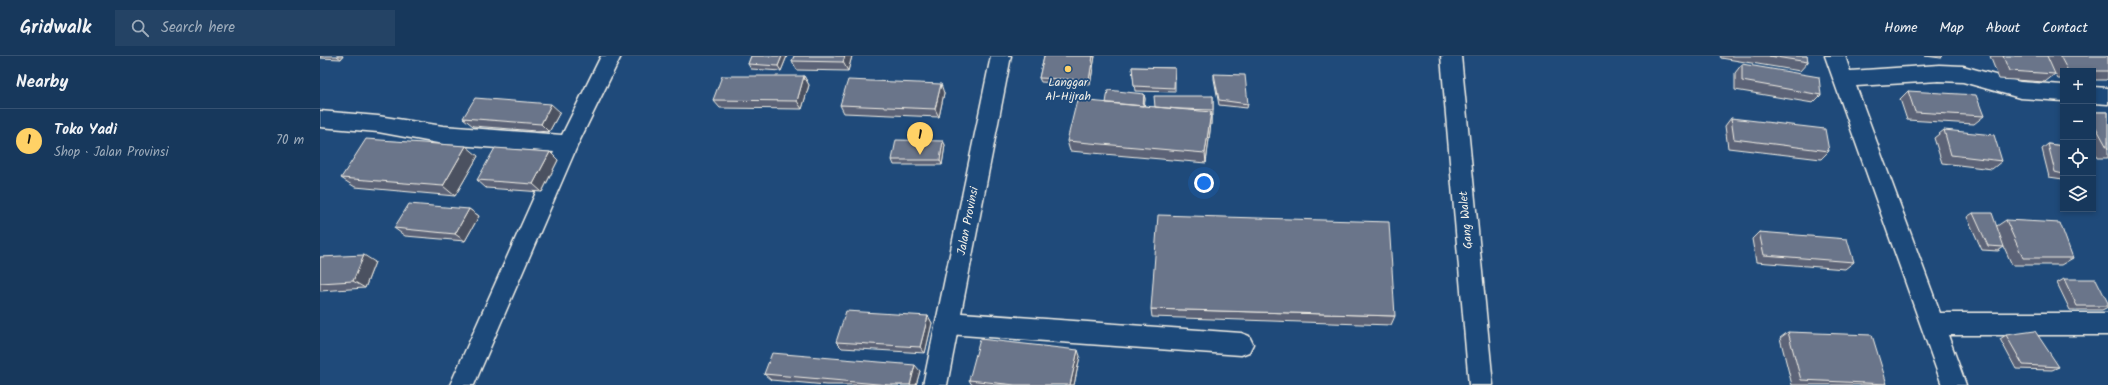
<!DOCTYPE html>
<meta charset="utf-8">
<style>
:root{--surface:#17385c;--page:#244365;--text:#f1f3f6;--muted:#9eacbb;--line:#365272;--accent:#ffd166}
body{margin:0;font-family:Kalam,sans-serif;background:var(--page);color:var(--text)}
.controls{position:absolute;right:12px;top:12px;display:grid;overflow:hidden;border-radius:0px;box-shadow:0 2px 6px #0003}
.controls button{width:36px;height:36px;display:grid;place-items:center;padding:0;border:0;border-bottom:1px solid var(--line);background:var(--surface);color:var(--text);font:20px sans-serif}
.you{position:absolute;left:884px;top:127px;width:14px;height:14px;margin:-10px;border:3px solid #fff;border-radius:50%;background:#1a73e8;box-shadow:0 0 0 6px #1a73e833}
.badge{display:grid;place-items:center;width:26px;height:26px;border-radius:50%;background:var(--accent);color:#111;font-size:13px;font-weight:700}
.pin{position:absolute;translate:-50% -33px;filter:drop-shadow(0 1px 2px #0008)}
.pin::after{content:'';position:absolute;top:21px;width:14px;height:12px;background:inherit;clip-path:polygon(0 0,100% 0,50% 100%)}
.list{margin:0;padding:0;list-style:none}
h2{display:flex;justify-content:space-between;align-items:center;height:52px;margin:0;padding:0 16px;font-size:17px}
h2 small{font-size:13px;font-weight:400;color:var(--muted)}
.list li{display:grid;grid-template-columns:26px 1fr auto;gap:12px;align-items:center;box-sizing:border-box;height:64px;padding:0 16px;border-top:1px solid var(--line)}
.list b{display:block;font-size:15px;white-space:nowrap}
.list p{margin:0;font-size:13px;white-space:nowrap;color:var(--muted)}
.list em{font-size:13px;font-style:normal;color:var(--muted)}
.icon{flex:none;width:22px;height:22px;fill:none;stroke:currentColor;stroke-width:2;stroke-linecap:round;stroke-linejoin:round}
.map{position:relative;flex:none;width:1788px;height:329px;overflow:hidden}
header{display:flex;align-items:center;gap:24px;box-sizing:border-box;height:56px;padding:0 20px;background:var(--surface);border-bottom:1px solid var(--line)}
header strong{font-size:19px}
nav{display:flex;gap:22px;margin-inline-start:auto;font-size:14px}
.search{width:280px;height:36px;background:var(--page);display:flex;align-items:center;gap:10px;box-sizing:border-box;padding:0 14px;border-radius:0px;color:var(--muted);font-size:15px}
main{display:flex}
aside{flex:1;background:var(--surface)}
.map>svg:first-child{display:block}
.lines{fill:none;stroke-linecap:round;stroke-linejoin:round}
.street-casing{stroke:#f4f1e8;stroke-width:3}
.secondary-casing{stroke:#f4f1e8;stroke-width:3}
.street{fill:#1f4a7a;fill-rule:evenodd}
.secondary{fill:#1f4a7a;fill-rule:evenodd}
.wall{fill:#5c6477;stroke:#f4f1e8}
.shaded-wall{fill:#4b5161;stroke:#f4f1e8}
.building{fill:#6b748a;stroke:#f4f1e8}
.poi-dot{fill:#ffd166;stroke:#1f4a7a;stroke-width:1.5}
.labels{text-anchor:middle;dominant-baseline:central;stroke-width:3.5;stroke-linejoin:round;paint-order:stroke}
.poi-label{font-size:12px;fill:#f4f1e8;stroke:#1f4a7a}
.street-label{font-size:12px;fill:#f4f1e8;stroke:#1f4a7a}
</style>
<header>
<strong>Gridwalk</strong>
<div class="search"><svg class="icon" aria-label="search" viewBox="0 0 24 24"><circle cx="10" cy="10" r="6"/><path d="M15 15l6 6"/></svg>Search here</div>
<nav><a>Home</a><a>Map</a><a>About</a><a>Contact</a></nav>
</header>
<main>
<aside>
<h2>Nearby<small></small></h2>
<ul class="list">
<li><span class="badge">1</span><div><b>Toko Yadi</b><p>Shop · Jalan Provinsi</p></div><em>70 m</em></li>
</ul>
</aside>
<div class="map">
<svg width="1788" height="329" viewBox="0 0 1788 329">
<rect width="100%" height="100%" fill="#1f4a7a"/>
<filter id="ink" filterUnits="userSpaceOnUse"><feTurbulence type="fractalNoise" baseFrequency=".025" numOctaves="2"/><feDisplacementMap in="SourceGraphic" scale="8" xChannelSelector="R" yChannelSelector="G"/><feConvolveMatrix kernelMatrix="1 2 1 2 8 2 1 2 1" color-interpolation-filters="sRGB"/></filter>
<g filter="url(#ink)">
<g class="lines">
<defs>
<path id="street" d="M 281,0 L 301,0 L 258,88 L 154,329 L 130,329 L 234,96 L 123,88 L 58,76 L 0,71 L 0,55 L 58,60 L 123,70 L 242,79 Z
M 1121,0 L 1141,0 L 1173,329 L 1149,329 Z
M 1505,0 L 1525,0 L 1530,15 L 1619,9 L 1643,10 L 1700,26 L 1743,29 L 1743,45 L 1700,42 L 1643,26 L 1619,25 L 1536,30 L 1620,257 L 1788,257 L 1788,279 L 1628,279 L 1646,329 L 1622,329 Z
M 1773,31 L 1788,32 L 1788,48 L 1773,47 Z
M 628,256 L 921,277 L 929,280 L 933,288 L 929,296 L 921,299 L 628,278 L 620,275 L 616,267 L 620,259 Z"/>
<path id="secondary" d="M 671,0 L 691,0 L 627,329 L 603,329 Z"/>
</defs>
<!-- street casing -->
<use href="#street" class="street-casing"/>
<!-- secondary casing -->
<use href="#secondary" class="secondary-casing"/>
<!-- street -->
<use href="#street" class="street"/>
<!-- secondary -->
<use href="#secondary" class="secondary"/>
</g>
<!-- wall -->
<path class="wall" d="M 0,0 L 23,0 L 21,3 L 0,2 Z
M 431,0 L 467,0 L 461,15 L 431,13 L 428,8 Z
M 474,0 L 532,0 L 528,15 L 477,14 L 472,5 Z
M 724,0 L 775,0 L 770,29 L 721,26 L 719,22 Z
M 1400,0 L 1487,0 L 1488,6 L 1480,15 L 1401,2 Z
M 1605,0 L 1623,0 L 1621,2 Z
M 1670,0 L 1788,0 L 1788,22 L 1786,24 L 1773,24 L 1773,15 L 1743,15 L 1743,23 L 1738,23 L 1735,18 L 1725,26 L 1679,23 Z
M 1422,8 L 1501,39 L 1493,47 L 1415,34 L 1415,17 Z
M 812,11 L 855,12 L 855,36 L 815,35 Z
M 894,18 L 928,48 L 927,52 L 899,49 L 894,23 Z
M 484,20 L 489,29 L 482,53 L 400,52 L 393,44 Z
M 1588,35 L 1664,60 L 1654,68 L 1587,64 L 1580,43 Z
M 624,37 L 619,61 L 524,57 L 520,49 Z
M 824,38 L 825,43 L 824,50 L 835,51 L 893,40 L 893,59 L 891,59 L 891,67 L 886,107 L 750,95 L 747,85 L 786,47 Z
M 240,56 L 229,76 L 153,70 L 143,62 Z
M 1773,56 L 1788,56 L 1788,102 L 1777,102 L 1773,94 Z
M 1411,62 L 1509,95 L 1501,103 L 1408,92 L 1405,70 Z
M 1624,74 L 1682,105 L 1672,113 L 1622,107 L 1614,82 Z
M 623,85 L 625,89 L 622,109 L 574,109 L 572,104 Z
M 1728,88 L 1743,90 L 1743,123 L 1729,121 L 1722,93 Z
M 158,100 L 135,140 L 35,131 L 21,122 Z
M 238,104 L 222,136 L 166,132 L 157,124 Z
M 149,153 L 159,160 L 145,185 L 85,180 L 74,172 Z
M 1653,157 L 1677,170 L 1686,164 L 1753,202 L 1741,209 L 1692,209 L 1684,191 L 1678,195 L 1662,194 L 1647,161 Z
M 1439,176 L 1534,206 L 1525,213 L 1436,206 L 1432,183 Z
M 0,201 L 55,206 L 45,232 L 0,235 Z
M 1744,223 L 1788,247 L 1788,251 L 1782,254 L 1750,254 L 1737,227 Z
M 831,253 L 1075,260 L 1071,269 L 832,261 Z
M 608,260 L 612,267 L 605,297 L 522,292 L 516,286 Z
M 1468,276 L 1567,328 L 1565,329 L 1472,329 L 1460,282 Z
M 1686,279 L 1739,311 L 1732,314 L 1696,313 L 1680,283 Z
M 760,300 L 754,329 L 652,329 L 649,324 Z
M 600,315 L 596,329 L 506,329 L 451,324 L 444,318 Z"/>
<!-- shaded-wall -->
<path class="shaded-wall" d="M 17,0 L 23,0 L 21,3 Z
M 462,0 L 467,0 L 461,15 L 458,10 Z
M 525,0 L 532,0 L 528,15 L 523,6 Z
M 773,0 L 775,0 L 770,29 L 769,24 Z
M 484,20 L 489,29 L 482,53 L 477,45 Z
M 621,28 L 624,37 L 619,61 L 615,53 Z
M 824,38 L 825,43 L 824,55 L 823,50 Z
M 231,48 L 240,56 L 229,76 L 221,68 Z
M 891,56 L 891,67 L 886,107 L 885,97 Z
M 623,85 L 625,89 L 622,109 L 620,104 Z
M 146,90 L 158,100 L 135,140 L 123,130 Z
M 230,96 L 238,104 L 222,136 L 213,128 Z
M 149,153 L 159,160 L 145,185 L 135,178 Z
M 44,199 L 55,206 L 45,232 L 33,225 Z
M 608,260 L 612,267 L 605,297 L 600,291 Z
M 758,294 L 760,300 L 754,329 L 750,329 Z
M 595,309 L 600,315 L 596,329 L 590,329 Z"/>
<!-- building -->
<path class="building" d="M 431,0 L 462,0 L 458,10 L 428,8 Z
M 474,0 L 525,0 L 523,6 L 472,5 Z
M 724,0 L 773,0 L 769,24 L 719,22 Z
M 1449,0 L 1487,0 L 1488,6 Z
M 1683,0 L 1727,0 L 1735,18 L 1689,15 Z
M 1740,0 L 1788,0 L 1788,15 L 1748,15 Z
M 1422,8 L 1499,21 L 1501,39 L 1422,25 Z
M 812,11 L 855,12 L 854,32 L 814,30 Z
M 894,18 L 925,19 L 928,48 L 899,44 Z
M 402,20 L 484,20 L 477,45 L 393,44 Z
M 528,24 L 621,28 L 615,53 L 520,49 Z
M 788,34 L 824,38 L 823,50 L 786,47 Z
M 1588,35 L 1656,39 L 1664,60 L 1595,56 Z
M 834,40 L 893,40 L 893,54 L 860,53 L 835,51 Z
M 155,42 L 231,48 L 221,68 L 143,62 Z
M 757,44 L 891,56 L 885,97 L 747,85 Z
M 1773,56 L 1788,56 L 1788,93 L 1773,66 Z
M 1411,62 L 1505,73 L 1509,95 L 1414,83 Z
M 1624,74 L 1674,79 L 1682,105 L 1631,99 Z
M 46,83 L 146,90 L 123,130 L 21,122 Z
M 576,84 L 623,85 L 620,104 L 572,104 Z
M 1728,88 L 1743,90 L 1743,118 L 1735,116 Z
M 175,92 L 230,96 L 213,128 L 157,124 Z
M 89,148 L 149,153 L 135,178 L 74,172 Z
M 1653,157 L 1672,157 L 1684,191 L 1668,190 Z
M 838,159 L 1069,166 L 1075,260 L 831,253 Z
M 1686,164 L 1740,167 L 1753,202 L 1703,202 Z
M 1439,176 L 1527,183 L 1534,206 L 1444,199 Z
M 44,199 L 33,225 L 0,227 L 0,201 Z
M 1744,223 L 1776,223 L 1788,247 L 1788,250 L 1757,250 Z
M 526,255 L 608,260 L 600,291 L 516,286 Z
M 1715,275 L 1739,311 L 1703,309 L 1686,279 Z
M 1468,276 L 1552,279 L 1567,328 L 1481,324 Z
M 660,283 L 758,294 L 750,329 L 695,329 L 649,324 Z
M 452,297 L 595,309 L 590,329 L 569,329 L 444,318 Z"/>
</g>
<!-- markers -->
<circle class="poi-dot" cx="748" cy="13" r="4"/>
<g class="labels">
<!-- poi labels -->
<g class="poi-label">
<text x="748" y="26">Langgar<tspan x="748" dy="14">Al-Hijrah</tspan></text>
</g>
<!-- street labels -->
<g class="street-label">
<text transform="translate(1146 164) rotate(-95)">Gang Walet</text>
<text transform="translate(648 165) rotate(-79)">Jalan Provinsi</text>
</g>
</g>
</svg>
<div class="controls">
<button>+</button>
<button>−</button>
<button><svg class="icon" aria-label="locate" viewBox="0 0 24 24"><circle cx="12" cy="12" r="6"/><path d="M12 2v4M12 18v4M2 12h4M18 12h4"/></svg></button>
<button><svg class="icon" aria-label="layers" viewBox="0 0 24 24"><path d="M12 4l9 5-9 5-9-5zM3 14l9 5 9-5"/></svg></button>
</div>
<div class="you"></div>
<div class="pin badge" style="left:600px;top:99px">1</div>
</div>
</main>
